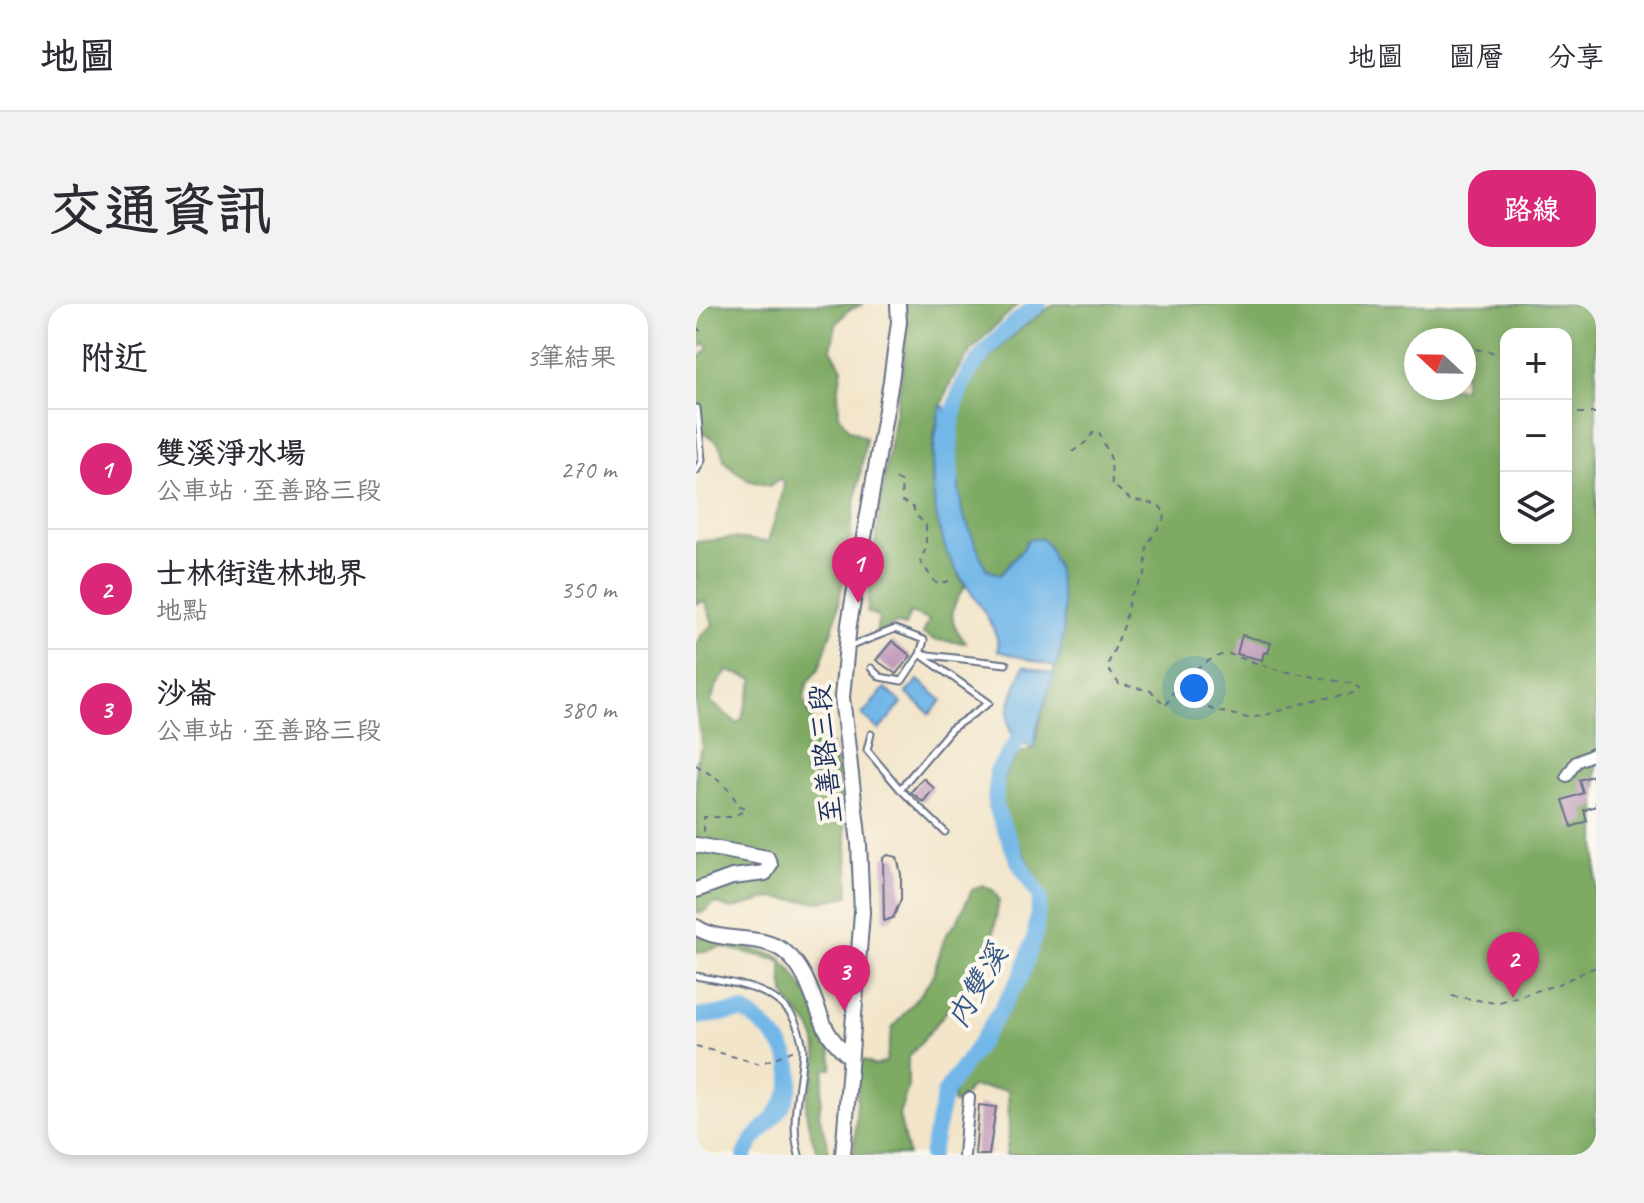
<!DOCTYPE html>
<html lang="zh-TW">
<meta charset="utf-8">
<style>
:root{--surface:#fff;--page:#f2f2f3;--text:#2b2b33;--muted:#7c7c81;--line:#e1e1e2;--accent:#db2777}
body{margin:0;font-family:Caveat,"LXGW WenKai TC",sans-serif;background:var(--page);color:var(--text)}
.controls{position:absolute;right:24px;top:24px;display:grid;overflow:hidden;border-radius:16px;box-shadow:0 4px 12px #0003}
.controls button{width:72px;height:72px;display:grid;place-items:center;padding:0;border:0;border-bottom:2px solid var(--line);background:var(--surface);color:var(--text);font:40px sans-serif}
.compass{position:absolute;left:708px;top:24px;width:72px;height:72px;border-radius:50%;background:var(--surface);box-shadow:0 4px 12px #0003;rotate:292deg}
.you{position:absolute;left:498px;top:384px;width:28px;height:28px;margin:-20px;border:6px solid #fff;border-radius:50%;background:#1a73e8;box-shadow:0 0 0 12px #1a73e833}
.badge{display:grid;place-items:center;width:52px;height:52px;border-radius:50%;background:var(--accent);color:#fff;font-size:26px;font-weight:700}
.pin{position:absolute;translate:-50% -66px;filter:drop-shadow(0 2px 4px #0008)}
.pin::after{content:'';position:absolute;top:42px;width:28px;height:24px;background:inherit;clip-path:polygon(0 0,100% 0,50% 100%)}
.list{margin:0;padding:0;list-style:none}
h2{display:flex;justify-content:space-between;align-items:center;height:104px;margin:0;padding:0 32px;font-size:34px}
h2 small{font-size:26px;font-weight:400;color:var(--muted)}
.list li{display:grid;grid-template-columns:52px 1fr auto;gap:24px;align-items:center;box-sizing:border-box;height:120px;padding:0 32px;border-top:2px solid var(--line)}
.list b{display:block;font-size:30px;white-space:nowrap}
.list p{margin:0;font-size:26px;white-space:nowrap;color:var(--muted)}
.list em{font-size:26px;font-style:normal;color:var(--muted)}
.icon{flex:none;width:44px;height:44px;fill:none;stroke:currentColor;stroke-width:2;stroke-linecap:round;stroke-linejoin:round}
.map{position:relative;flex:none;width:900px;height:851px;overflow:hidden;border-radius:24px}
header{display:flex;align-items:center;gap:48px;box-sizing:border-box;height:112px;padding:0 40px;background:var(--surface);border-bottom:2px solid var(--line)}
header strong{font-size:38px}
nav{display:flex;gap:44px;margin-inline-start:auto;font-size:28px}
.intro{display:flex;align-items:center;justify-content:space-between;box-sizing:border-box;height:192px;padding:0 48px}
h1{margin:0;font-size:56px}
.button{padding:20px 36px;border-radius:24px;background:var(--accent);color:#fff;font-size:28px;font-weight:700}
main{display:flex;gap:48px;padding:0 48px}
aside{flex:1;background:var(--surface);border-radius:24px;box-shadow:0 4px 12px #0003}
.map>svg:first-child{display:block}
.forest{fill:#7eaa63;stroke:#4c6c60;stroke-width:2;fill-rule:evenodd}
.water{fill:#72b7e8;stroke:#4673a3;stroke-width:2}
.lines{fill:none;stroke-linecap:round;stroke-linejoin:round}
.river{stroke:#72b7e8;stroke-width:16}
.building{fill:#c29ebe}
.lane-casing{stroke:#666f84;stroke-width:9}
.street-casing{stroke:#666f84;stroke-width:14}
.secondary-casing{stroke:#666f84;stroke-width:18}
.path{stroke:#666f84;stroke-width:2;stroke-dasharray:6 6;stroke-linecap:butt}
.lane{stroke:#fff;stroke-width:5}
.street{stroke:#fff;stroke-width:10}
.secondary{stroke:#fff;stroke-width:14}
.labels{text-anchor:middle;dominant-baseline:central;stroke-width:8;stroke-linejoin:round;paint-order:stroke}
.street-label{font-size:28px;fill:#1b2f5e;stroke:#fbf7ec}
.water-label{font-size:30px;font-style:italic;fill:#355887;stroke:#fbf7ec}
</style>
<header>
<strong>地圖</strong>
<nav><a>地圖</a><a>圖層</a><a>分享</a></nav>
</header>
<div class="intro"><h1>交通資訊</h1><a class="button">路線</a></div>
<main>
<aside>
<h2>附近<small>3筆結果</small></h2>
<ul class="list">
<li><span class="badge">1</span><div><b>雙溪淨水場</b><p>公車站 · 至善路三段</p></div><em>270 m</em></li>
<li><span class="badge">2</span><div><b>士林街造林地界</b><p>地點</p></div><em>350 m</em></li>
<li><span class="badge">3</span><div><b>沙崙</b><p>公車站 · 至善路三段</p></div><em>380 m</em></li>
</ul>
</aside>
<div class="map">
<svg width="900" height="851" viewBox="0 0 900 851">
<rect width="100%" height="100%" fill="#fbf7ec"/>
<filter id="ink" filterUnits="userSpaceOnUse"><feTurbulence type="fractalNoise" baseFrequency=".0125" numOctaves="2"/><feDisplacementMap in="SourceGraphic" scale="16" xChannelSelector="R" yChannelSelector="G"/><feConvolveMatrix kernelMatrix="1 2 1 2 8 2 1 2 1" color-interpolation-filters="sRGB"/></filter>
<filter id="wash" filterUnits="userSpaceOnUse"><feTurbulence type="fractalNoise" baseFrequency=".006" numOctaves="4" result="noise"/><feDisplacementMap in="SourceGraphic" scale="32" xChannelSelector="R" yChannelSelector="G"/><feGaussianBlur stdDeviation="1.8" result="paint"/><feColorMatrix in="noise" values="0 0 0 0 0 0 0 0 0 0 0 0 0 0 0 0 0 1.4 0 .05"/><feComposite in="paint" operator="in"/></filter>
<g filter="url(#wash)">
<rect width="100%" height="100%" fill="#f2e5ca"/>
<!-- forest -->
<path class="forest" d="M 0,0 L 167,0 L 151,7 L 140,21 L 135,45 L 146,64 L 142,87 L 143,111 L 153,125 L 170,134 L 141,310 L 123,365 L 111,379 L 108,394 L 114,413 L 124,430 L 133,438 L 139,453 L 151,542 L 153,592 L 122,598 L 76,594 L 35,605 L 19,599 L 6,609 L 0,608 L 0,459 L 6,441 L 0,405 L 0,342 L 5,332 L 17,320 L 9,297 L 0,300 L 0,238 L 37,234 L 72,238 C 77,217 87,199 88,177 L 83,175 L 73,182 L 52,176 L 36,164 L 28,156 L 26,145 L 21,138 L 0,123 L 0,57 L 13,44 L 9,39 L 0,46 ZM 31,367 L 58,375 L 45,417 L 41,419 L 15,398 L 21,381 Z
M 209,0 L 322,0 C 305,17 285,33 271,52 C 221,120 228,214 269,283 C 252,306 252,317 270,339 L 238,336 L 227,330 L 233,316 L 214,309 L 209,322 L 199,320 L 180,329 L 183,313 L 171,308 L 184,201 L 208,57 Z
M 358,0 L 900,0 L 900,851 L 310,851 L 313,831 L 312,786 L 275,783 L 260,800 L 257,798 L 258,784 L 311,704 L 345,636 L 349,592 L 306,507 L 305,486 L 311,467 L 322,450 L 339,443 C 348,377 380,339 360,268 C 357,256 355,244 346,235 L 330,237 L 328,244 L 303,271 L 290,265 L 286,258 C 278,242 269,224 265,207 C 257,170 254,114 274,80 C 294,46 327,23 358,0 ZM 810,30 L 870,30 L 870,234 L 810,234 ZM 720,36 L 768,36 L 768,84 L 720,84 Z
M 287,581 L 298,587 L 303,596 L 297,633 L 290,650 L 274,679 L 212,754 L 212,783 L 203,811 L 212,851 L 158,851 L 163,760 L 168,756 L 179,762 L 190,758 L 197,723 L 227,687 L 236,673 L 250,630 L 261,618 L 276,586 Z
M 0,631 L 79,651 C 102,663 140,739 136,765 L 129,765 L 123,810 L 134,851 L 122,851 C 116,832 106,810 112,790 C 116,776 122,763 121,747 C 120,720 102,714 91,694 C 85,682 86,669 86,657 L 26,643 L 0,649 Z"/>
<!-- water -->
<path class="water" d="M 245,101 L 248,102 L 253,116 L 252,152 L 261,164 L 266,208 L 290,265 L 304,271 L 328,244 L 332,235 L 346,235 C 363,249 370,310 367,332 C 366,342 363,353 360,363 L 302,347 C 306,320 261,277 250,246 C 232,198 234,150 245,101 Z
M 328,362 L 358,370 L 341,423 L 339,443 C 294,436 317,389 328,362 Z
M 222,376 L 246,396 L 234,410 L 210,389 Z
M 189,384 L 206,399 L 183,426 L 166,411 Z"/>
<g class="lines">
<!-- river -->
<path class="river" d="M 255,177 C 253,146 253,110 267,80 C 281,50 316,19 343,0
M 0,713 L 48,707 C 90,736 115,771 75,816 C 63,830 57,833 49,851
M 235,851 L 249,788 L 284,739 L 326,671 L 339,631 L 344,593 L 322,557 L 299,502 L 301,467 L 332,421"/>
</g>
<g id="blocks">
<!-- building -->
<path class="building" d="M 546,331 L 575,339 L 572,349 L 568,348 L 566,356 L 541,350 Z
M 196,337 L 215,352 L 200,370 L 180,356 Z
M 896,472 L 900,484 L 900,502 L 888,506 L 891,517 L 876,523 L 867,496 L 887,489 L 883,476 Z
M 227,474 L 238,484 L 227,498 L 215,488 Z
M 192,551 L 201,553 L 205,570 L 205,595 L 197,614 L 188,617 L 187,554 Z
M 283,801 L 300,803 L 293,851 L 279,851 Z"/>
</g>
</g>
<g filter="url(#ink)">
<use href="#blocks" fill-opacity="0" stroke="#666f84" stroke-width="2"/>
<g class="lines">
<defs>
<path id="lane" d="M 0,167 L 6,156 L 1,104
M 155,342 L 199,325 L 228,336 L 224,350 L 310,360
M 175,364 L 184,373 L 206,377 L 224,350 L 293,399 L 255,425 L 204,485 L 171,446 L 175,430
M 204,485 L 249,528
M 0,672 C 36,679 86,683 101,722 C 104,730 107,738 107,746 C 105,782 93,815 103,851"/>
<path id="street" d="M 871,472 L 880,458 L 900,449
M 268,851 L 273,794"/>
<path id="secondary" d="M 0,541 L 71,554 L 74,561 L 69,569 L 36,573 L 0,586
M 0,623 C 26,641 64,628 89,648 C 112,666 118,700 130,725 C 135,735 146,746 154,753
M 147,851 L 166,609 L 163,540 L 146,393 L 153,320 L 195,77 L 203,18 L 202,0"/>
</defs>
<!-- lane casing -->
<use href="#lane" class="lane-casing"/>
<!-- street casing -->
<use href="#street" class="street-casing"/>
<!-- secondary casing -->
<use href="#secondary" class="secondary-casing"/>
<!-- path -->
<path class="path" d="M 0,23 L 5,28 L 0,32
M 755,32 L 759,36
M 768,43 L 805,50 L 810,54
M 870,109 L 900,109
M 376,148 L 390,138 L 399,127 L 403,128 L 415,155 L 416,180 L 434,195 L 463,201 L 470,211 L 451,242 L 449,270 L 434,292 L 428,322 L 413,358 L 413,366 L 423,380 L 455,387 L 470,402 C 481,374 503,360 530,349 L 582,366 L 657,380 L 663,385 L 658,390 L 622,395 L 570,411 L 552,414 L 517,406 L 479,385
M 200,175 L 205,178 L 206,197 L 217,203 L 220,211 L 230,221 L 230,244 L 224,257 L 239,278 L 243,280 L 253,277
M 0,461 C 16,472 35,482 42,502 L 48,503 L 48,507 L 36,513 L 8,513 L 8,530
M 756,692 L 800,699 L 860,681 L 900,663
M 0,742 L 64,760 L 101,745"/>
<!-- lane -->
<use href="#lane" class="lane"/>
<!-- street -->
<use href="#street" class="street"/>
<!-- secondary -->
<use href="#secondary" class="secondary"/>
</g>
</g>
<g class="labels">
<!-- street labels -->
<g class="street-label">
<text transform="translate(129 450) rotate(-95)">至善路三段</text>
</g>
<!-- water labels -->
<g class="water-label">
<text transform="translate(281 682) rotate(-60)">內雙溪</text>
</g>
</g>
</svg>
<div class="controls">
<button>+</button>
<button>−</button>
<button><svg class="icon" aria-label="layers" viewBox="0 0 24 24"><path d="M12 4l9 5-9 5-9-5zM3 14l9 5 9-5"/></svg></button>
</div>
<svg class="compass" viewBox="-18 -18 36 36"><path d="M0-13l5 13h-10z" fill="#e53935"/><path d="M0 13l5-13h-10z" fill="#7c7c81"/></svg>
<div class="you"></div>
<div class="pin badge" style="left:162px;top:299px">1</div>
<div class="pin badge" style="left:817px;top:694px">2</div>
<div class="pin badge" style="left:148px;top:707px">3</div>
</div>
</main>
